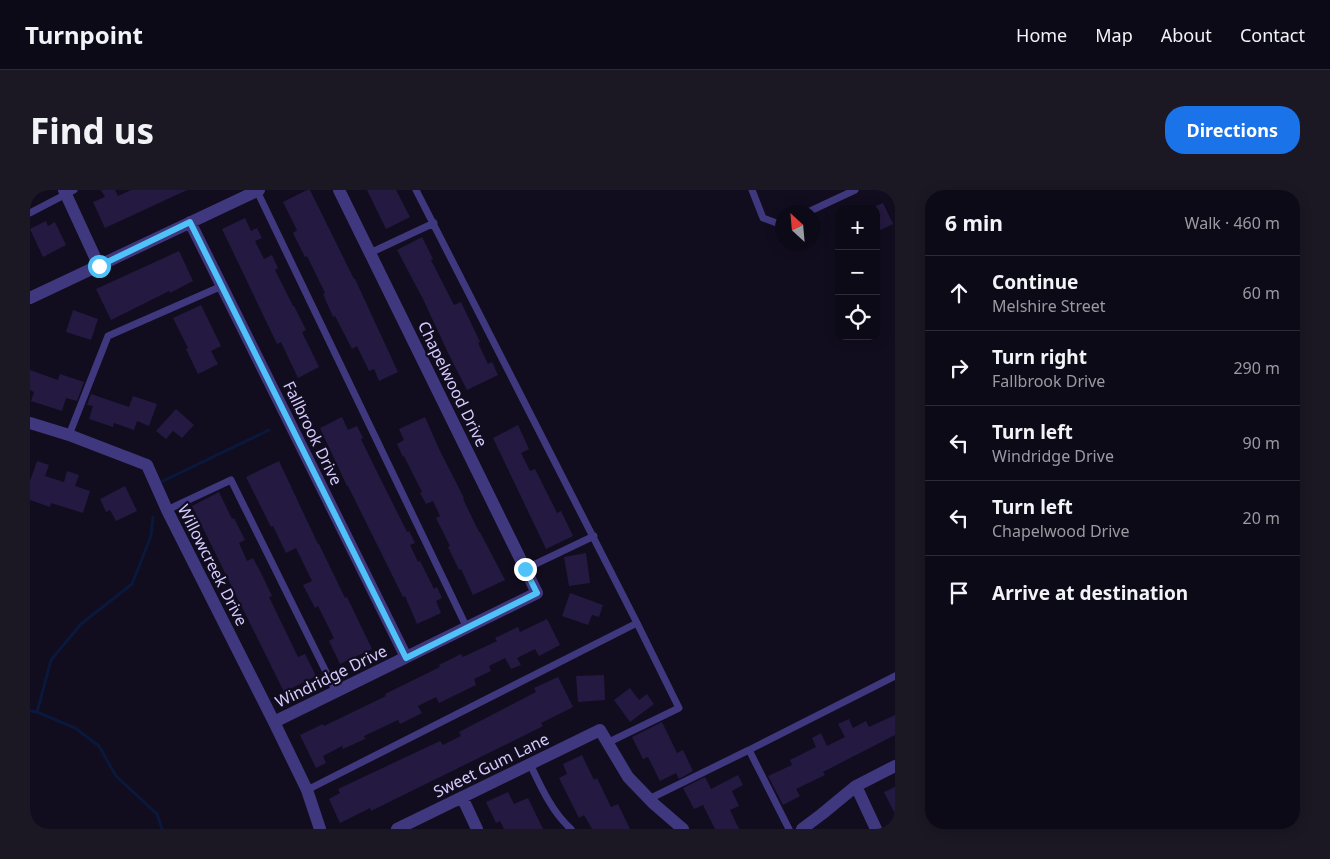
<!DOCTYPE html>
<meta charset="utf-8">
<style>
:root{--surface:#0d0a17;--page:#1b1824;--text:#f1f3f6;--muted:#9a9aa1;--line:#2d2b36;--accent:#1a73e8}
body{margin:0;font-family:"Noto Sans",sans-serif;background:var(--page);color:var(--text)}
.controls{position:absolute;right:15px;top:15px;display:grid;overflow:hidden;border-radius:10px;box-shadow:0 2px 12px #0003}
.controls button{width:45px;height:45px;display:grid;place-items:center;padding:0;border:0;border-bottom:1px solid var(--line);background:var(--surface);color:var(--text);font:25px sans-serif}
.compass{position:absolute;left:745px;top:15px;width:45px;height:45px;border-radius:50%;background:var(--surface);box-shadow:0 2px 12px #0003;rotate:334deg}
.stop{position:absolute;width:15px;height:15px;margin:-11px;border:4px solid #4fc3f7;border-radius:50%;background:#fff}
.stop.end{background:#4fc3f7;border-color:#fff;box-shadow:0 1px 5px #0008}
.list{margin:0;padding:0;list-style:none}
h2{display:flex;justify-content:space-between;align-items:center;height:65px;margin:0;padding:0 20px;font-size:21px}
h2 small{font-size:16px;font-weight:400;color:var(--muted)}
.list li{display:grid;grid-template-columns:32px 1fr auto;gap:15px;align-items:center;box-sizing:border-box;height:75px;padding:0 20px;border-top:1px solid var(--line)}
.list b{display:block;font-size:19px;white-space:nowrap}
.list p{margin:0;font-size:16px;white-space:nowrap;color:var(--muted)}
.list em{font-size:16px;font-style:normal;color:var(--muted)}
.icon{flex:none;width:28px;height:28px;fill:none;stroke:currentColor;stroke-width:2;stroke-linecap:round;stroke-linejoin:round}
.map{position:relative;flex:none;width:865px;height:639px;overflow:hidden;border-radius:20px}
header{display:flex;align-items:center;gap:30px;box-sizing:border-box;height:70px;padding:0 25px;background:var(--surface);border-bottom:1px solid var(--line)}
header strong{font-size:24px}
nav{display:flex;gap:28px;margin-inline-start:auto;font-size:18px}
.intro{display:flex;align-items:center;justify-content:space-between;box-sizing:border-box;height:120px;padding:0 30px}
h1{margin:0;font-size:35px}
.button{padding:12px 22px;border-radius:20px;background:var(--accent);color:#fff;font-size:18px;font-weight:700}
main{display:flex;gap:30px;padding:0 30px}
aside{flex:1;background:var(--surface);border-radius:20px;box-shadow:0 2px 12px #0003}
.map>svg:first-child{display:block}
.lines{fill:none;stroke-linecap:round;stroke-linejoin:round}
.stream{stroke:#09183b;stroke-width:3}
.building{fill:#241940}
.lane{stroke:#40387e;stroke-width:7}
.street{stroke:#40387e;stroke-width:12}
.route{stroke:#4fc3f7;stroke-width:6}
.labels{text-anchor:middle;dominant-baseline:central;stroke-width:4.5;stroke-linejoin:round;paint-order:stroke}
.street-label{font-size:16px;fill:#d5ccfe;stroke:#110d1f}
</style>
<header>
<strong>Turnpoint</strong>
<nav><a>Home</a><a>Map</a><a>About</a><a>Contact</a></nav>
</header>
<div class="intro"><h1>Find us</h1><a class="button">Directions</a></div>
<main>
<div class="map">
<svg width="865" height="639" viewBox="0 0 865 639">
<rect width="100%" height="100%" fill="#110d1f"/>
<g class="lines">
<!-- stream -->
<path class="stream" d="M 133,291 L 239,240
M 0,521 L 7,522 L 45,538 L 69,556 L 86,586 L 127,624 L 132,639
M 7,522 L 21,470 L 51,434 L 102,394 L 121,346 L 123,327"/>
</g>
<!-- building -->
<path class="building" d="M 71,0 L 85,0 L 88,6 L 101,0 L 157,0 L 75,38 L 63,12 L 75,7 Z
M 277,0 L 280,0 L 324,89 L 325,89 L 368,182 L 349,191 L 344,179 L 339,181 L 327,156 L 322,159 L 305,126 L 303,127 L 293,104 L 295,103 L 277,66 L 275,67 L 263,43 L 267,40 L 253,12 Z
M 337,0 L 366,0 L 380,27 L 356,39 Z
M 853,13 L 863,34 L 846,42 L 846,16 Z
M 215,28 L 221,41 L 227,38 L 232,48 L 225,51 L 234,69 L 242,65 L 248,78 L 245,80 L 263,116 L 264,116 L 276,140 L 272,142 L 289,177 L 268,188 L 251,152 L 247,154 L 192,39 Z
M 16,31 L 18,36 L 25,32 L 36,55 L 13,67 L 0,39 Z
M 392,47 L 403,69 L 401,70 L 424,115 L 431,112 L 450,152 L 448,153 L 458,174 L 462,172 L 468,185 L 437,200 L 420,167 L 393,109 L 367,60 Z
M 149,61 L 163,91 L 140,103 L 139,101 L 81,130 L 66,99 Z
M 171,115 L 191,156 L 181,161 L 188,174 L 168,184 L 156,159 L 158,158 L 143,128 Z
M 43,120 L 68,129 L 61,150 L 36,142 Z
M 0,180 L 28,190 L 30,184 L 54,192 L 47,211 L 36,208 L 32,221 L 1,211 L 4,202 L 0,200 Z
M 61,204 L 99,217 L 103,206 L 127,214 L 119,236 L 107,231 L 104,240 L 84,233 L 83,237 L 59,229 L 63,216 L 57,215 Z
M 146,219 L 164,235 L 152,248 L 143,241 L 136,249 L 126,241 Z
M 312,227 L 318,240 L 327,236 L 333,248 L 331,249 L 349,286 L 377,342 L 379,341 L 385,353 L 380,355 L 388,372 L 390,371 L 404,399 L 407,397 L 412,408 L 406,411 L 411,423 L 387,434 L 375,406 L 373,407 L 318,296 L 317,296 L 290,238 Z
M 395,227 L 409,259 L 434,308 L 433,309 L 449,342 L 450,342 L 475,390 L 443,405 L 431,379 L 429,380 L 418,357 L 420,356 L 406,328 L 410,326 L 403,311 L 396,314 L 390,303 L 392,302 L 374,266 L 373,267 L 367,254 L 374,250 L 369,239 Z
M 488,235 L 499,259 L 491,263 L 500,281 L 505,279 L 527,323 L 531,321 L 543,346 L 516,359 L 463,248 Z
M 7,271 L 19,275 L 15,286 L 34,292 L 37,281 L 49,285 L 45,296 L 60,301 L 53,323 L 21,313 L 20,317 L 0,310 L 0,291 Z
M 249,271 L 288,354 L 289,354 L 315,408 L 317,407 L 342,459 L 310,474 L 299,451 L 304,448 L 288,416 L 285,418 L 273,395 L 282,391 L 266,358 L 256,363 L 243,336 L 241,337 L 216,287 Z
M 95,296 L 107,321 L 86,331 L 80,320 L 76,322 L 70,309 Z
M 189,302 L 202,329 L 204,328 L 215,350 L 209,353 L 217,371 L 223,368 L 231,383 L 242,406 L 239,407 L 268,467 L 275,464 L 286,486 L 254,502 L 162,316 Z
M 556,363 L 560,393 L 539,396 L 534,367 Z
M 540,403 L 573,415 L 569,427 L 562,425 L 558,435 L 532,426 Z
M 517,429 L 530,455 L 509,466 L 505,459 L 487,468 L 491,475 L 481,479 L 475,468 L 459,476 L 461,481 L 444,489 L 446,495 L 409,513 L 406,507 L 388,516 L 392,523 L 370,534 L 368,530 L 334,546 L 335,549 L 313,559 L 312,556 L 293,566 L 296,573 L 286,578 L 270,545 L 293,534 L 294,536 L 356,506 L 355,504 L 410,477 L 409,475 L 431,464 L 433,467 L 467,451 L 465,448 L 488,437 L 490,442 Z
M 574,485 L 575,510 L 548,512 L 546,486 Z
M 528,487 L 543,517 L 511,533 L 513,536 L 483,551 L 341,621 L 340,618 L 310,633 L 299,609 L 310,603 L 308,599 L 410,551 L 413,555 L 431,546 L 429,542 L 506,502 L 504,498 Z
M 600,498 L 609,510 L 617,504 L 624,514 L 600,532 L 584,510 Z
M 865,525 L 865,545 L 793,582 L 795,585 L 766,599 L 770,606 L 753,615 L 738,586 L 762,575 L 760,570 L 786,557 L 782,548 L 791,543 L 797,556 L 815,547 L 808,534 L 819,529 L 823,538 L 836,531 L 839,537 Z
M 632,532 L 647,563 L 653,560 L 663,581 L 649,589 L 646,583 L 630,591 L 618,567 L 613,569 L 602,547 Z
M 552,565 L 564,590 L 567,588 L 581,617 L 588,614 L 600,639 L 562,639 L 554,625 L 549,628 L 529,588 L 537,584 L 533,574 Z
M 708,585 L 713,595 L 702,601 L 709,616 L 700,620 L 709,639 L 685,639 L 673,615 L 664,619 L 653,598 L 675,587 L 681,599 Z
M 865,597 L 865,624 L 854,602 Z
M 478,602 L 484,614 L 498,608 L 513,639 L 474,639 L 470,631 L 466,633 L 456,612 Z"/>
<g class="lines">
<!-- lane -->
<path class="lane" d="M 722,0 L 733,28 L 752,35
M 227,1 L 437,438
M 778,22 L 825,0
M 0,23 L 44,0
M 340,63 L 404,33
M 39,245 L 78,146 L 192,96
M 137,320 L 201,290 L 306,502
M 495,379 L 564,346
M 577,553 L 649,518 L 607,433
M 500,574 C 511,597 522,622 541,639
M 277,600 L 607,433 L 386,0
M 619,609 L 719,560
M 759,639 L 719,560 L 865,486"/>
<!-- street -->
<path class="street" d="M 34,0 L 69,76
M 160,32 L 376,467
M 0,108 L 229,0
M 0,233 L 39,245 L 117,275 L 137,320 L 244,532 L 277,600 L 290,639
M 244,532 L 507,403 L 309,0
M 826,596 L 846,639
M 432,607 L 447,639
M 367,639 L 570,540 L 598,587 L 624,614 L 653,639
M 772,639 L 792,624 L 826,596 L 865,576"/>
</g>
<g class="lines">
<!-- route -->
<path class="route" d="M 69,76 L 160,32 L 376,468 L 507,403 L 495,379"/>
</g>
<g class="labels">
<!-- street labels -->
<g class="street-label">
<text transform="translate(423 194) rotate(64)">Chapelwood Drive</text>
<text transform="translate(283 243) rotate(64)">Fallbrook Drive</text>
<text transform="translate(183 375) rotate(63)">Willowcreek Drive</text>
<text transform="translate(301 486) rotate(-26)">Windridge Drive</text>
<text transform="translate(461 575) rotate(-26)">Sweet Gum Lane</text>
</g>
</g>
</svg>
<div class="controls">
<button>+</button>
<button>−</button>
<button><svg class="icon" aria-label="locate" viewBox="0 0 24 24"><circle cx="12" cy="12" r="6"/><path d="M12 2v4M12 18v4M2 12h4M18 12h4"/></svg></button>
</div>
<svg class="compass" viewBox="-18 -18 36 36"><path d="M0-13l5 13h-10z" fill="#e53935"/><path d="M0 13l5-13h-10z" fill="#9a9aa1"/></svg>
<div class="stop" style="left:69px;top:76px"></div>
<div class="stop end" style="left:495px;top:379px"></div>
</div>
<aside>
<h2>6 min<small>Walk · 460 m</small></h2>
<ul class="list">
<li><svg class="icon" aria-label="ahead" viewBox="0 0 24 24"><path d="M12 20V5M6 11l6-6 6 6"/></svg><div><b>Continue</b><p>Melshire Street</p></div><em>60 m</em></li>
<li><svg class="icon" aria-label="right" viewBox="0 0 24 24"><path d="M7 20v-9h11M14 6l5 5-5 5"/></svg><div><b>Turn right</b><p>Fallbrook Drive</p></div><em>290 m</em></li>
<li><svg class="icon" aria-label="left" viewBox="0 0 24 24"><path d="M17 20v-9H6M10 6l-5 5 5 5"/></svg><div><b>Turn left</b><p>Windridge Drive</p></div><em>90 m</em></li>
<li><svg class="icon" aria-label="left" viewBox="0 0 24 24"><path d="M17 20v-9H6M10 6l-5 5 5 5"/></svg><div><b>Turn left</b><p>Chapelwood Drive</p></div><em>20 m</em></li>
<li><svg class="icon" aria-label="arrive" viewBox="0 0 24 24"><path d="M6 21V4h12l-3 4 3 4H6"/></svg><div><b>Arrive at destination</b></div></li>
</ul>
</aside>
</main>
